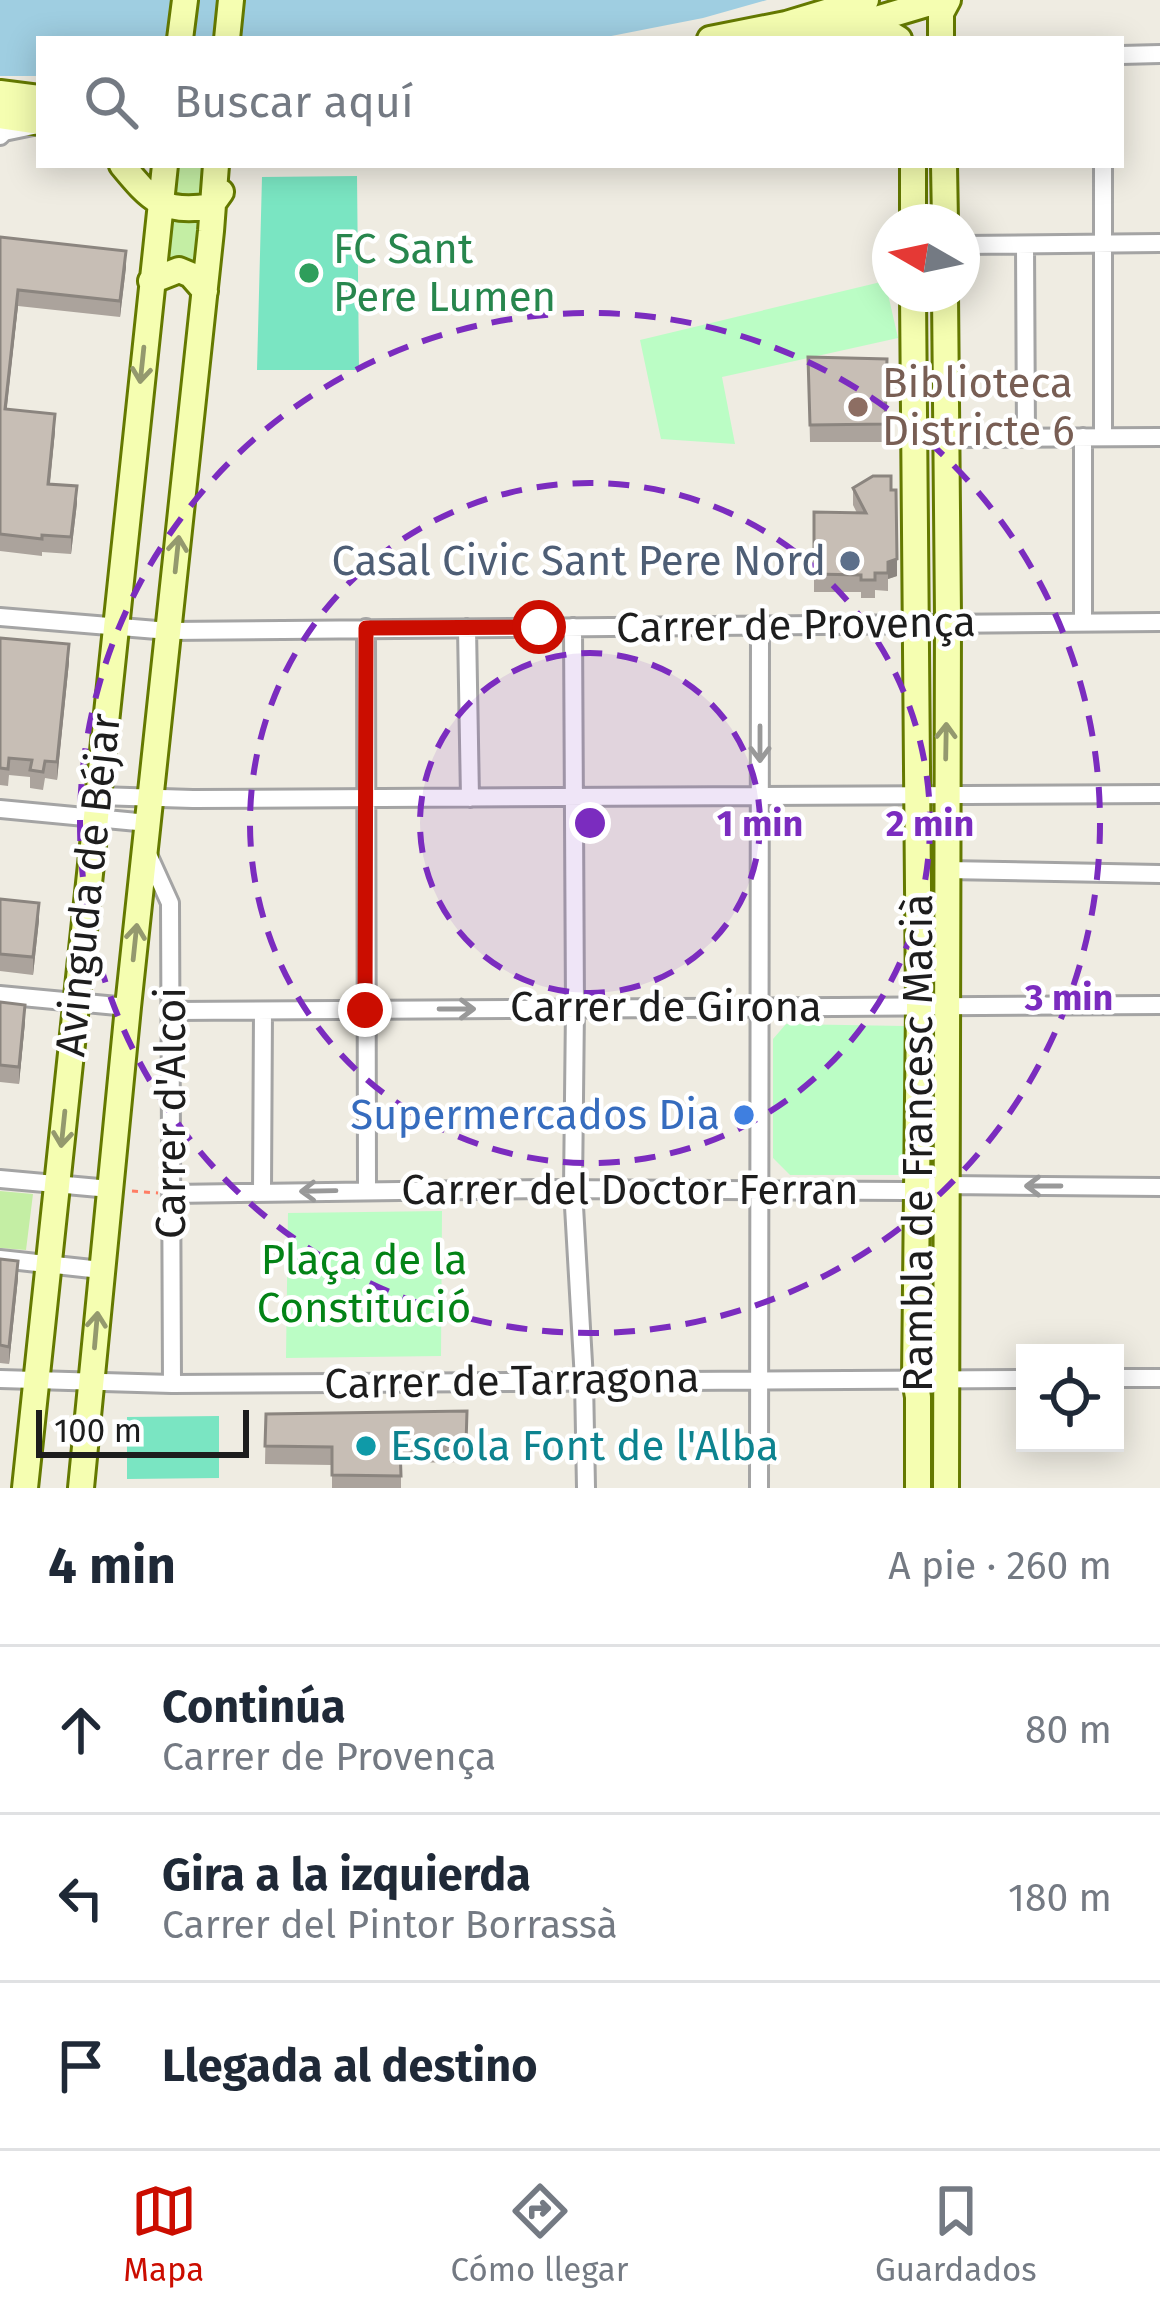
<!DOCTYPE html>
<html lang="es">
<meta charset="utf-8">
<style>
:root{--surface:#fff;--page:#f6f6f7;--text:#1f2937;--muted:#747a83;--line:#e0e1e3;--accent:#cb0d00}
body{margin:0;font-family:"Fira Sans",sans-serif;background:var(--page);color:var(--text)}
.controls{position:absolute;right:36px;bottom:36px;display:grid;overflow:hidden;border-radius:0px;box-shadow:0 6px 30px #0003}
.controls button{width:108px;height:108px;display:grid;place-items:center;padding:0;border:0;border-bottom:3px solid var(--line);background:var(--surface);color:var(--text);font:60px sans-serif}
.compass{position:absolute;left:872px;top:204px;width:108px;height:108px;border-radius:50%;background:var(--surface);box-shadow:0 6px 30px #0003;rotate:279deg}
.scale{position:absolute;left:36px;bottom:30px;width:213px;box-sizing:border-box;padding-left:12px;border:6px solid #1d1d1d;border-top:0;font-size:33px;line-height:42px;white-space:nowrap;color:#1d1d1d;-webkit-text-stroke:9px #fff;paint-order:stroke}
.stop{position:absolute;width:36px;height:36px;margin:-27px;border:9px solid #cb0d00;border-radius:50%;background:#fff}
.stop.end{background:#cb0d00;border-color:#fff;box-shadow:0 3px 12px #0008}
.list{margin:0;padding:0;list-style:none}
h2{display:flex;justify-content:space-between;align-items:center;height:156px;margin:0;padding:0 48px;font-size:51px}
h2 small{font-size:39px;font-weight:400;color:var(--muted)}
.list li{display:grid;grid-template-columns:78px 1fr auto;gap:36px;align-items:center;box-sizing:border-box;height:168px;padding:0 48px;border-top:3px solid var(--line)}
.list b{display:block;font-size:45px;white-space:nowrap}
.list p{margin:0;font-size:39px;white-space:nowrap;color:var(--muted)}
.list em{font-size:39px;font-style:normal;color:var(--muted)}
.icon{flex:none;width:66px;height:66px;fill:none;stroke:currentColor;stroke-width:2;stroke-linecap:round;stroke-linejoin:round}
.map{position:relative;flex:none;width:1160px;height:1488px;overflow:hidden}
.search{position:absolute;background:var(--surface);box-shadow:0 6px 30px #0003;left:36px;right:36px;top:36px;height:132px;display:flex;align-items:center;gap:30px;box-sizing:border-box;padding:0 42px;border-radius:0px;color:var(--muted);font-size:45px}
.sheet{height:660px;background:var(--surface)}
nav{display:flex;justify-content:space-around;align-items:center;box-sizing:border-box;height:168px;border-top:3px solid var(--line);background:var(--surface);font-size:33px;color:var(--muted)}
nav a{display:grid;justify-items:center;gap:6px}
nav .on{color:var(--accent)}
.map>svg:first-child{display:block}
.grass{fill:#c4eea4}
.park{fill:#bbfdc5}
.pitch{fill:#7ae5c2}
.water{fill:#9fcee1}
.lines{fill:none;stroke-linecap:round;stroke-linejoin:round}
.street-casing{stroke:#a4a4a4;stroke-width:22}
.secondary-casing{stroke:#647900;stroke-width:30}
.path{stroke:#ff7d64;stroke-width:3;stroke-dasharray:6 6;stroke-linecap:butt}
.street{stroke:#fff;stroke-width:16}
.secondary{stroke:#f5feb1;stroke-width:24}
.wall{fill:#aba39c}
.shaded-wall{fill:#8b857f}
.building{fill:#c7beb5;stroke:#8b857f;stroke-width:3}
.oneway{stroke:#94996e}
.oneway2{stroke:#999}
.route{stroke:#cb0d00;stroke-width:15}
.ring{fill:none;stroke:#7b2cbf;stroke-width:6;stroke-dasharray:21 15}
.leisure-dot{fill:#2e9e5b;stroke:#fff;stroke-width:4.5}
.education-dot{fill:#8d6e63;stroke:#fff;stroke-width:4.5}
.service-dot{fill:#5c6f8a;stroke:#fff;stroke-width:4.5}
.shop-dot{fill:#3f7fe0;stroke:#fff;stroke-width:4.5}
.culture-dot{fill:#0f9aa8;stroke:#fff;stroke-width:4.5}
.labels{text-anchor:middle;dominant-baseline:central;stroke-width:9;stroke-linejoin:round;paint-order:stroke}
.leisure-label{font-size:42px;fill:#27864d;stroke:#fff;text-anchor:start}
.education-label{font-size:42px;fill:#785e54;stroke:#fff;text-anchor:start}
.service-label{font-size:42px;fill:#4e5e75;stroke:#fff;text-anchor:end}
.street-label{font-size:42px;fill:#1d1d1d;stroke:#fff}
.shop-label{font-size:42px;fill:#366cbe;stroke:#fff;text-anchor:end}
.park-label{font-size:42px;fill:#038316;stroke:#fff}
.culture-label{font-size:42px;fill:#0d838f;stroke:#fff;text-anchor:start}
.centre{fill:#7b2cbf;stroke:#fff;stroke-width:6}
.ring-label{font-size:36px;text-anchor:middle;font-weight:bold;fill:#7b2cbf;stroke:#fff;stroke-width:9;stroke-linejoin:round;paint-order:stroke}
</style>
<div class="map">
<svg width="1160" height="1488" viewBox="0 0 1160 1488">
<rect width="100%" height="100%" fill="#efece2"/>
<!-- grass -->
<path class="grass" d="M 173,165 L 207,165 L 202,196 L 197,200 L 174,195 Z
M 167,215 L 201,220 L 197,273 L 160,267 Z
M 0,1191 L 33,1194 L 26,1250 L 0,1248 Z"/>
<!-- park -->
<path class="park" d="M 885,281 L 898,338 L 722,377 L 735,444 L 661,439 L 640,340 Z
M 786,1024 L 904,1026 L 903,1175 L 790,1175 L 773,1158 L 773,1039 Z
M 442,1211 L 441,1356 L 286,1358 L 288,1213 Z"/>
<!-- pitch -->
<path class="pitch" d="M 357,176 L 359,370 L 257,370 L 262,177 Z
M 219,1416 L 219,1478 L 127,1479 L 127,1417 Z"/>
<!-- water -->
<path class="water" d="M 0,0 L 767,0 L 703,18 L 596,39 L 39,39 L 39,76 L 0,76 Z"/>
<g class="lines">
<defs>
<path id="street" d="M 1121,55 L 1160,54
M 0,136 L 4,132 L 33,126
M 962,245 L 1160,243
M 1025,245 L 1026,437
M 1103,437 L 1103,165
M 947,438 L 1160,437
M 0,617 L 169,631 L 1160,622
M 1083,622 L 1083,437
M 573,627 L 575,1008 L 573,1189 L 584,1380 L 586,1488
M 366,628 L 367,1190
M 467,628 L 470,798
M 98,796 L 193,799 L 1160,794
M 0,809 L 148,823
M 146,850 L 170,903 L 172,1384
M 946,870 L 1160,874
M 0,995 L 128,1007
M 172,1011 L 1160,1005
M 0,1179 L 110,1189
M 262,1192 L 263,1011
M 172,1194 L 544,1189 L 906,1191 L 917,1187 L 947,1185 L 1160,1187
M 0,1259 L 101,1270
M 1115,1378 L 1160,1378
M 0,1379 L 172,1384 L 1025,1379
M 759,1488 L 760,627"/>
<path id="secondary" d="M 857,26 L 886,31 L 899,39
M 180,39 L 185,0
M 227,39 L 231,0
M 710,39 L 786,24 L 866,0
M 784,39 L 846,28 L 940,0
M 941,39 L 941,13 L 948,0
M 0,93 L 39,98
M 0,116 L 39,122
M 122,165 C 150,199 164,215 211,206 L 221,192
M 944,165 L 945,222
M 913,222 L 913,165
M 151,281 L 179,270 L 191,275 L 205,291
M 913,294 L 919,1006 L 915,1380 L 918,1397 L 918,1488
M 945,294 L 948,617 L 946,1488
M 25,1488 L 165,165
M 81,1488 L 128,1007 L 211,231 L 216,165"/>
</defs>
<!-- street casing -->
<use href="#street" class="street-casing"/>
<!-- secondary casing -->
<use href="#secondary" class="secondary-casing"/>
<!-- path -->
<path class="path" d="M 132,1191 L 158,1193"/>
<!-- street -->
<use href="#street" class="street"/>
<!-- secondary -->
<use href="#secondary" class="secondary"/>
</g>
<!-- wall -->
<path class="wall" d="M 0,237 L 126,267 L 120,317 L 18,306 L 6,409 L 55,431 L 50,484 L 77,503 L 71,554 L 42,552 L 42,556 L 0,551 Z
M 808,357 L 887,359 L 885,442 L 810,442 Z
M 873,476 L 897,576 L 888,579 L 888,591 L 875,590 L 875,598 L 861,598 L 861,592 L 814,592 L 814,512 L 857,513 L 853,505 L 853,488 Z
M 0,638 L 69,662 L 57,780 L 45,778 L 43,790 L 30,788 L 30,777 L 9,775 L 8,786 L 0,785 Z
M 0,899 L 39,920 L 33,975 L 0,971 Z
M 0,1002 L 25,1022 L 19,1084 L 0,1082 Z
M 0,1259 L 18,1278 L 9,1364 L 0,1363 Z
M 467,1411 L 466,1462 L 401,1463 L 401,1488 L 332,1488 L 332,1465 L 265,1464 L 266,1414 Z"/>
<!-- shaded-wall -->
<path class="shaded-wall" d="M 126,251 L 126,267 L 120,317 L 120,301 Z
M 18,290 L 18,306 L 5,425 L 5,409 Z
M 55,414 L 55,431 L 48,500 L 48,484 Z
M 77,486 L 77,503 L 71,554 L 71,537 Z
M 897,559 L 897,576 L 888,579 L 888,562 Z
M 69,644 L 69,662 L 57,780 L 57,762 Z
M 39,903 L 39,920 L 33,975 L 33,957 Z
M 25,1005 L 25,1022 L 19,1084 L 19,1067 Z
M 18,1261 L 18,1278 L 9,1364 L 9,1347 Z"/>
<!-- building -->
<path class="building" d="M 0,237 L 126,251 L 120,301 L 18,290 L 5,409 L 55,414 L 48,484 L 77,486 L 71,537 L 42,535 L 42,539 L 0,534 Z
M 808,357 L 887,359 L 885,424 L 810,425 Z
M 873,476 L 891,476 L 891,490 L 896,490 L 897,559 L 888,562 L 888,573 L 875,573 L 875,580 L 861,580 L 861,575 L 814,574 L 814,512 L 866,513 L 853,488 Z
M 0,638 L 69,644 L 57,762 L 45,761 L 43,772 L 30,770 L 32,760 L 9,758 L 8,769 L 0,768 Z
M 0,899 L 39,903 L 33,957 L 0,954 Z
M 0,1002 L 25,1005 L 19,1067 L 0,1065 Z
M 0,1259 L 18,1261 L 9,1347 L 0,1345 Z
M 467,1411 L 466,1444 L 400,1446 L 401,1476 L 332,1475 L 332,1447 L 265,1446 L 266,1414 Z"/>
<!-- one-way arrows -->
<defs><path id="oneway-shaft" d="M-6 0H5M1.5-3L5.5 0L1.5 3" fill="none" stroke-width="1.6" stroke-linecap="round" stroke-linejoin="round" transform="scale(3)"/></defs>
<g class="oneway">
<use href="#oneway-shaft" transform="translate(142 365) rotate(96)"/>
<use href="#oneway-shaft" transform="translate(177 554) rotate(-84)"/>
<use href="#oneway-shaft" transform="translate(946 741) rotate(-89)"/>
<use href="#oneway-shaft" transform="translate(135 942) rotate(-84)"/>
<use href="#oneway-shaft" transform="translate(63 1129) rotate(96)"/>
<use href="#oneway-shaft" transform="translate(96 1330) rotate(-85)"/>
</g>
<g class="oneway2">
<use href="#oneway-shaft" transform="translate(760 744) rotate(90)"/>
<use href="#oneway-shaft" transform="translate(457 1009)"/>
<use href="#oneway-shaft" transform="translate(1043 1186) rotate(-180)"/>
<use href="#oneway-shaft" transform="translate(318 1191) rotate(179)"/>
</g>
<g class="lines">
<!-- route -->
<path class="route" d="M 365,1010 L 366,628 L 539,627"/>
</g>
<!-- distance rings -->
<circle cx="590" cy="823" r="170" fill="#7b2cbf" fill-opacity=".12"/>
<g class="ring">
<circle cx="590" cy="823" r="170"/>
<circle cx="590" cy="823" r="340"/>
<circle cx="590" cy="823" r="510"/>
</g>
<!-- markers -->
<circle class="leisure-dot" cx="309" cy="273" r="12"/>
<circle class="education-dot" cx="858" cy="407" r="12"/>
<circle class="service-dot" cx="850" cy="561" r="12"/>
<circle class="shop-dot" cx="744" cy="1115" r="12"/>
<circle class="culture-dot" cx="366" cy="1446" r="12"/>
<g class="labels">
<!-- leisure labels -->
<g class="leisure-label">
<text x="333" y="249">FC Sant<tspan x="333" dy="48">Pere Lumen</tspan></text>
</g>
<!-- education labels -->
<g class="education-label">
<text x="882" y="383">Biblioteca<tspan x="882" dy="48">Districte 6</tspan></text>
</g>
<!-- service labels -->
<g class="service-label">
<text x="826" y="561">Casal Civic Sant Pere Nord</text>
</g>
<!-- street labels -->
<g class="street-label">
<text transform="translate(796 625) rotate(-1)">Carrer de Provença</text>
<text transform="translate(88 885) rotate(-84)">Avinguda de Béjar</text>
<text x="666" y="1007">Carrer de Girona</text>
<text transform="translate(171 1113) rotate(-90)">Carrer d'Alcoi</text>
<text transform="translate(918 1143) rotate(-90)">Rambla de Francesc Macià</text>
<text x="630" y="1190">Carrer del Doctor Ferran</text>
<text transform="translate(512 1381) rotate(-1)">Carrer de Tarragona</text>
</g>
<!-- shop labels -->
<g class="shop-label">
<text x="720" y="1115">Supermercados Dia</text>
</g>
<!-- park labels -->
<g class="park-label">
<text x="364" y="1260">Plaça de la<tspan x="364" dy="48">Constitució</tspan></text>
</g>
<!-- culture labels -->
<g class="culture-label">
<text x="390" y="1446">Escola Font de l'Alba</text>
</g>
</g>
<circle cx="590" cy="823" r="18" class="centre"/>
<g class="ring-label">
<text x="760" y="836">1 min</text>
<text x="930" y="836">2 min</text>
<text x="1069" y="1010">3 min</text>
</g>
</svg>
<div class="controls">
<button><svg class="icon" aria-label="locate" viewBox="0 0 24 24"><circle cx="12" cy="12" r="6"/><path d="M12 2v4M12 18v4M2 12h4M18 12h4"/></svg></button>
</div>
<svg class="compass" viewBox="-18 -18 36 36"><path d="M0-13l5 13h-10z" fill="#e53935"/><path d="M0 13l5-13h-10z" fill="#747a83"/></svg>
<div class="scale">100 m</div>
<div class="stop" style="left:539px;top:627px"></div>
<div class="stop end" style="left:365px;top:1010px"></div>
<div class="search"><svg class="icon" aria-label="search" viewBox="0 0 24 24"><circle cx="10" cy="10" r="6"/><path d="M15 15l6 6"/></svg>Buscar aquí</div>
</div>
<section class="sheet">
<h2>4 min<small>A pie · 260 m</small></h2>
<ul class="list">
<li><svg class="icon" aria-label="ahead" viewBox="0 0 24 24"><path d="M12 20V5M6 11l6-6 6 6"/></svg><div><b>Continúa</b><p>Carrer de Provença</p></div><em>80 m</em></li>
<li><svg class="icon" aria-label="left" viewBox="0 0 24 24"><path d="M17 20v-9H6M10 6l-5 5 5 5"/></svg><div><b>Gira a la izquierda</b><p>Carrer del Pintor Borrassà</p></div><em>180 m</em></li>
<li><svg class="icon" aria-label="arrive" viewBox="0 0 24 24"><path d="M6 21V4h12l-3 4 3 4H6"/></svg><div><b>Llegada al destino</b></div></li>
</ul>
</section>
<nav>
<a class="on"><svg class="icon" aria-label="map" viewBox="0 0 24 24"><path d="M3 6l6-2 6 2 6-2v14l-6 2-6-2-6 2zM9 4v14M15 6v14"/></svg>Mapa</a>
<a><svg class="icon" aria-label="directions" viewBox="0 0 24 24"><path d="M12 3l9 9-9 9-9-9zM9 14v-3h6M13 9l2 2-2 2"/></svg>Cómo llegar</a>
<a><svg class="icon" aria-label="saved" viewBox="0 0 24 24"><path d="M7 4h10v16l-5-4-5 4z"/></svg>Guardados</a>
</nav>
